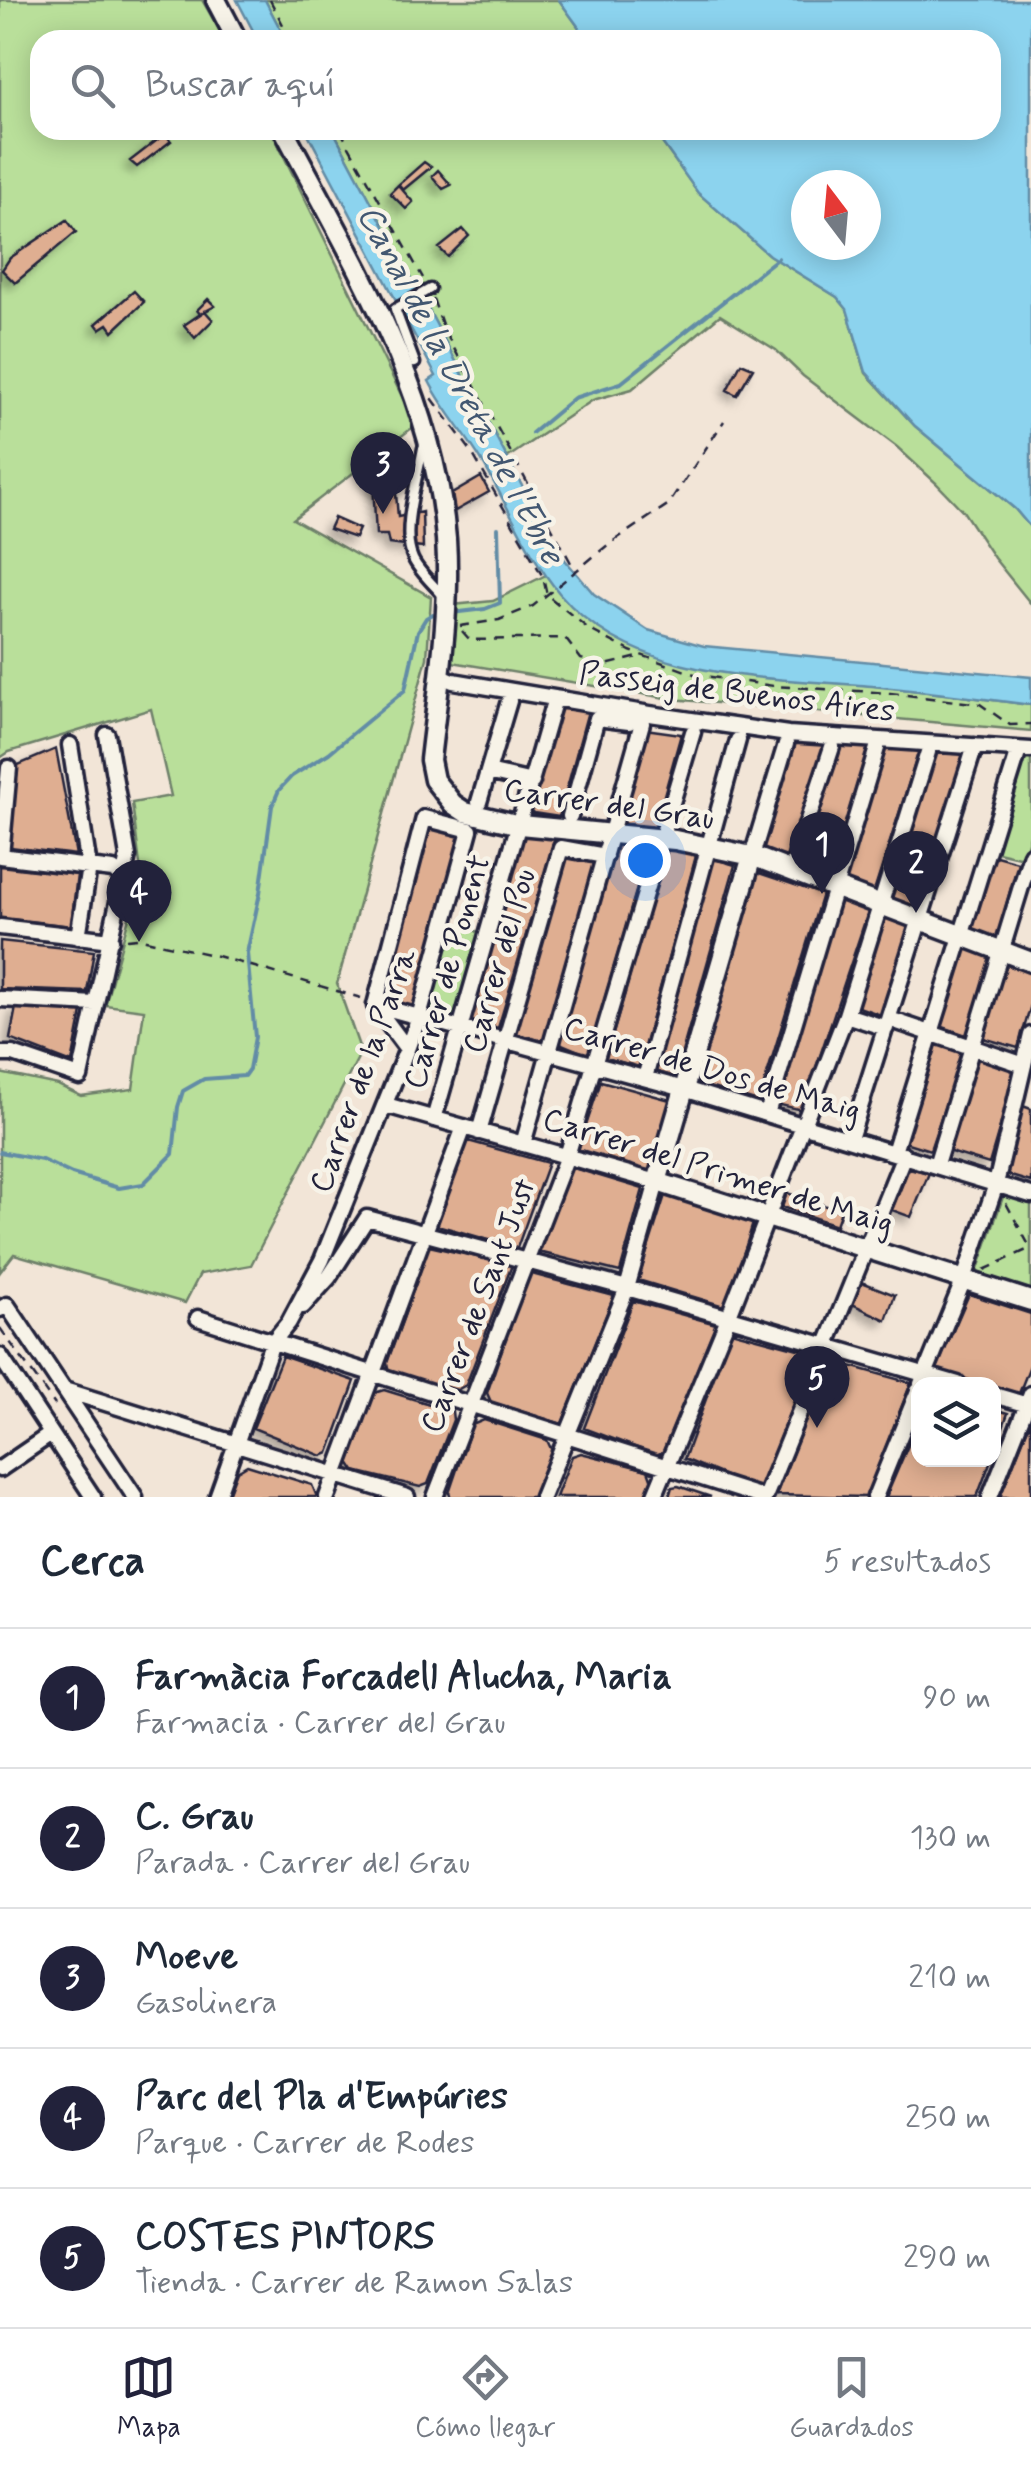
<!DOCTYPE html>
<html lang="es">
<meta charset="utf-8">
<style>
:root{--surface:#fff;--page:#f2f2f3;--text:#1f2937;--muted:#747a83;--line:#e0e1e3;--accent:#22223b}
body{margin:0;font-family:Mynerve,sans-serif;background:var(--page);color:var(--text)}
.controls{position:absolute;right:30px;bottom:30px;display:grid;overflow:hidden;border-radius:20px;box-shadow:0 5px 25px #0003}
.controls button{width:90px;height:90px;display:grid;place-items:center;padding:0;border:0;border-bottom:2px solid var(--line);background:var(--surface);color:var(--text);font:50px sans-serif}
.compass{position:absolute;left:791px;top:170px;width:90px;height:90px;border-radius:50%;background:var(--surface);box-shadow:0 5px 25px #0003;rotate:344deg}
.you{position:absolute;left:645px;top:860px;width:35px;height:35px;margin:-25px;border:8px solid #fff;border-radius:50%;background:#1a73e8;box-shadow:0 0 0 15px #1a73e833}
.badge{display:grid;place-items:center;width:65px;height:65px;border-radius:50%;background:var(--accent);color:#fff;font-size:32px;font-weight:700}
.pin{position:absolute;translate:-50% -82px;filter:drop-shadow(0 2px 5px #0008)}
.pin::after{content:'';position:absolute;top:52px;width:35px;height:30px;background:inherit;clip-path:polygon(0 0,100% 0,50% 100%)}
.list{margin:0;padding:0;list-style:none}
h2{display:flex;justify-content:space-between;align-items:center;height:130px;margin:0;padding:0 40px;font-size:42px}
h2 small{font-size:32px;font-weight:400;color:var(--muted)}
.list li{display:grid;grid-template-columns:65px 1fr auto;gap:30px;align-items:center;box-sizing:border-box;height:140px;padding:0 40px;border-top:2px solid var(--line)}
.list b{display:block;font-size:38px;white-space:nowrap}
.list p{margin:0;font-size:32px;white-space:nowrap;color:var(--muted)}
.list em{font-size:32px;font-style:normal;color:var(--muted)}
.icon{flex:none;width:55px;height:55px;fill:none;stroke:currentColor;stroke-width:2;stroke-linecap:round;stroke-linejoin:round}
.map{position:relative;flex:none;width:1031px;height:1497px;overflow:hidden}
.search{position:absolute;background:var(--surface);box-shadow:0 5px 25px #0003;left:30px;right:30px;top:30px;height:110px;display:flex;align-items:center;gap:25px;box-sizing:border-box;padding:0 35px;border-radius:30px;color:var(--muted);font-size:38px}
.sheet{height:830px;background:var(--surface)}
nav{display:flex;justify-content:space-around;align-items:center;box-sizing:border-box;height:140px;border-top:2px solid var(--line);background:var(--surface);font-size:28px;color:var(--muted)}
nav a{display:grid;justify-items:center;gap:5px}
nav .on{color:var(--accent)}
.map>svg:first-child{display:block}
.green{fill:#b9df9a;stroke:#6e806a;stroke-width:2.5}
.water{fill:#8cd3ee;stroke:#628ca6;stroke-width:2.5;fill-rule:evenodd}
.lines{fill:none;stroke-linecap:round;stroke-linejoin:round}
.stream{stroke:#628ca6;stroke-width:4}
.building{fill:#dfae91;stroke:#22223b;stroke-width:2.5;filter:url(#shadow)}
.service-casing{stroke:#22223b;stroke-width:15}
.minor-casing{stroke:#22223b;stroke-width:21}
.tertiary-casing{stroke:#22223b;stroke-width:25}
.path{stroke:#22223b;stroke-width:2.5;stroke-dasharray:10 8;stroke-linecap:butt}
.service{stroke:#f7f3e8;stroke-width:8}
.minor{stroke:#f7f3e8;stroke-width:14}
.tertiary{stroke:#f7f3e8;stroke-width:18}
.labels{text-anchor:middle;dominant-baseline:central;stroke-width:9;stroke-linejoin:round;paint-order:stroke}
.street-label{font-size:32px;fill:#22223b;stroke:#f7f3e8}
.water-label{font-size:35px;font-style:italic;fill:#425771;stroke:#f7f3e8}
</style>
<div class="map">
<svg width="1031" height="1497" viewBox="0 0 1031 1497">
<defs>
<filter id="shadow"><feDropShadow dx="-6" dy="6" stdDeviation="5" flood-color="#0004"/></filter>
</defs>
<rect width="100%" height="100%" fill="#f2e5d7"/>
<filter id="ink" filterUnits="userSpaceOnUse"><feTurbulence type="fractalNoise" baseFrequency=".01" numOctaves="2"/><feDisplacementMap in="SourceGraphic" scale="20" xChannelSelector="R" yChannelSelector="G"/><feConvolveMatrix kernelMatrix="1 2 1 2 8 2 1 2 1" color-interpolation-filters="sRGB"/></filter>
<g filter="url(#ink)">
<!-- green -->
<path class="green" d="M 0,0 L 202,0 L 225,40 L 40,40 L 40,130 L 271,130 L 416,425 L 293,519 L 431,597 L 427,658 L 337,984 L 361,1052 L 251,1265 L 200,1274 L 185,1303 L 14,1254 L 0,1272 L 0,1073 L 58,1085 L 81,1096 L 133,1089 L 144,1010 L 105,1005 L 129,917 L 131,887 L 143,888 L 132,803 L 171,796 L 151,709 L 9,752 L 0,758 Z
M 265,0 L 559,0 L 588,40 L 286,40 Z
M 333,130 L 653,130 L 698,193 L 769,255 L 837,297 L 847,309 L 866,373 L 915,426 L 1015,509 L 1031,528 L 1031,604 L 994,558 L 963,511 L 936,483 L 897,447 L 803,376 L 776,350 L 720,315 L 632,389 L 593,400 L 507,458 Z
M 546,575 C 619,678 751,676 865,685 C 920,690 976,698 1031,705 L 1031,731 L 672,699 L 452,662 L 453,605 L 493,601 Z
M 1022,755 L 1031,756 L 1031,832 L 1023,858 L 993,851 Z
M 449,923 L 483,933 L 457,1023 L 423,1015 Z
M 1004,1194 L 1031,1203 L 1031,1291 L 977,1272 Z"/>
<!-- water -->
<path class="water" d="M 237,0 L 265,0 L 286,40 L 258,40 Z
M 559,0 L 1031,0 L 1031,528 L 1015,509 L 915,426 L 866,372 L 847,309 L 837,297 L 769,255 L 698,193 L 653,130 L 991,130 L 991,40 L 588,40 ZM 866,185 L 866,245 L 806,245 L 806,185 Z
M 306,130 L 333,130 L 555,548 L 594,594 L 648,630 L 704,646 L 1031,677 L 1031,705 C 978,698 925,691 872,686 C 767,677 635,682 560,594 C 528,556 508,505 483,463 C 466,434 444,411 429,381 L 436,376 Z"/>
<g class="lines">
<!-- stream -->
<path class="stream" d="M 532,433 L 574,398 L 621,383 L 778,258
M 451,613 L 485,609 L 500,603 L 498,528
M 0,1152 L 42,1160 L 72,1174 L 119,1188 L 143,1184 L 173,1154 L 178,1107 L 183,1091 L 204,1079 L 244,1076 L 249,1069 L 255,1037 L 247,953 L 260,893 L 272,806 L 279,790 L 292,776 L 329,753 L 405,690 L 418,631 L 426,618 L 433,614"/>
</g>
<!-- building -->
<path class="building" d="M 165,134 L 171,141 L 137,167 L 130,161 Z
M 424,162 L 431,167 L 403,190 L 398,185 Z
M 438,170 L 451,185 L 443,189 L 432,176 Z
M 398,185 L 413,202 L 406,209 L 390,193 Z
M 67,220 L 76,232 L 15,283 L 2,270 L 10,258 Z
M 463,229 L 469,236 L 448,257 L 439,248 Z
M 134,291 L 144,302 L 113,331 L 108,324 L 100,329 L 96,324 Z
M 208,299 L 215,306 L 200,314 L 197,310 Z
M 205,311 L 213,320 L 195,338 L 184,325 Z
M 741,363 L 753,368 L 737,395 L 727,390 Z
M 481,477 L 489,492 L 455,511 L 452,494 Z
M 395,482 L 398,517 L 422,512 L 423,548 L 389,544 L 387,535 L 376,535 L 373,483 Z
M 334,518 L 359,529 L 355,538 L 329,529 Z
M 562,709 L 588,711 L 559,817 L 527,812 L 555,714 Z
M 645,729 L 681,734 L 654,831 L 618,826 Z
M 792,740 L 827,743 L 786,859 L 758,847 Z
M 837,742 L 869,745 L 829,876 L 797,866 Z
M 881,745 L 920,748 L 874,892 L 841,881 Z
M 931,747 L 966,754 L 916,908 L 886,898 Z
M 56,749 L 76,855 L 10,847 L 18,765 Z
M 428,827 L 462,837 L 416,1010 L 384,1001 Z
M 523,834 L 555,838 L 498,1028 L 468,1020 Z
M 615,843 L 650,845 L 588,1055 L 557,1042 Z
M 667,847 L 697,852 L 639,1067 L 606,1058 Z
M 989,854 L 1018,862 L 997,938 L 968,930 Z
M 565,857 L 595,864 L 545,1042 L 511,1032 Z
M 712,858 L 735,865 L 675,1077 L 654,1071 Z
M 0,866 L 77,875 L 71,926 L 0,918 Z
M 756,872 L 822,894 L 758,1104 L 697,1084 Z
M 837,899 L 869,909 L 802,1110 L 776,1104 Z
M 884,914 L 912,924 L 881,1015 L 853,1005 Z
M 0,941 L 94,951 L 87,992 L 0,989 Z
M 966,947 L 995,956 L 969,1036 L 940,1026 Z
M 1007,960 L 1031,967 L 1031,1005 L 1018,1048 L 983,1038 Z
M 16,1007 L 82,1012 L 72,1063 L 10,1039 Z
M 934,1040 L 964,1049 L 930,1150 L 901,1141 Z
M 976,1054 L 1018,1066 L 989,1164 L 947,1151 Z
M 601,1081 L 670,1100 L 653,1172 L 578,1149 Z
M 1020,1105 L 1031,1109 L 1031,1182 L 1004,1174 Z
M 468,1141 L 548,1163 L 517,1248 L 437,1225 Z
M 570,1167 L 643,1189 L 620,1272 L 539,1252 Z
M 909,1168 L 929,1173 L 911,1217 L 892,1210 Z
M 787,1193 L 841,1211 L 836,1225 L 782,1207 Z
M 665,1195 L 753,1223 L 727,1307 L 638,1280 Z
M 429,1246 L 512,1265 L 466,1385 L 457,1390 L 389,1372 L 387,1363 Z
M 528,1273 L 614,1296 L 562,1424 L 491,1402 L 487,1393 Z
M 862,1282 L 895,1295 L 886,1320 L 852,1304 Z
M 969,1294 L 1031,1314 L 1031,1363 L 1018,1396 L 994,1388 L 994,1384 L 982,1384 L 936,1370 Z
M 633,1301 L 716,1324 L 663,1452 L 656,1455 L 584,1428 Z
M 731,1331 L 813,1353 L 759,1490 L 684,1459 Z
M 282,1356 L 355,1381 L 329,1453 L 322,1456 L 253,1428 Z
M 829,1360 L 911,1383 L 866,1497 L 776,1495 Z
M 384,1390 L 452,1411 L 453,1420 L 428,1484 L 420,1487 L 355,1471 L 349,1462 L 374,1393 Z
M 994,1409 L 1008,1413 L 994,1452 Z
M 484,1420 L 547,1440 L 552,1451 L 534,1497 L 451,1497 L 449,1493 L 472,1425 Z
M 1031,1420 L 1031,1497 L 1000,1497 Z
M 918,1422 L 918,1460 L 991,1460 L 977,1497 L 886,1497 Z
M 581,1453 L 648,1470 L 652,1481 L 645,1497 L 556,1497 L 572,1456 Z
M 247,1465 L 312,1485 L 317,1497 L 227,1497 L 237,1471 Z
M 678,1486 L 711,1497 L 669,1497 L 672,1487 Z"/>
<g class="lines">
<defs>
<path id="service" d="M 415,363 L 395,309 L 430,289
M 423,448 C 418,477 400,532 413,559 C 419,572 434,585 444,597"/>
<path id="minor" d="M 439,675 L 453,681 L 650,714 L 788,734 L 1031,750
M 70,745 L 89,867 L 78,937
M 488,772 L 532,782
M 479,802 L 509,701
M 570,816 L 597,718 L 629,722 L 639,712
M 0,856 L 113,870 L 123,878
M 1,856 L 9,768
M 752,856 L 786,744
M 791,872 L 832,747
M 0,927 L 111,940
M 0,999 L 95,1004
M 375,1005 L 684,1089 L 1031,1195
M 375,1006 L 407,1049
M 846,1015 L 886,1028
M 889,1019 L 1024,1065
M 0,1054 L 13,1054 L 80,1077 L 128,856 L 107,735
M 645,1078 L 738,740
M 386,1105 L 657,1182 L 627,1288 L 542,1497
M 767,1114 L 877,748
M 434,1119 L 555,698
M 479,1132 L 561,848 L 605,856
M 850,1139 L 975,746
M 523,1144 L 642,723
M 894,1152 L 1019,750
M 936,1165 L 1031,854
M 303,1306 L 329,1277 L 367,1218 L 627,1288 L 958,1384
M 0,1309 L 7,1305 L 135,1497
M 198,1318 L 762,1497
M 0,1356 L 93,1497
M 921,1384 L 964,1279 L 996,1184 L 1031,1035
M 64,1390 L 407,1497
M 994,1395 L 1031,1406
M 0,1469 L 51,1434
M 217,1497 L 272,1343 L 289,1322 L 322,1260 L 407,1049 L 419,1017 L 470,830 L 424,818 L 375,1005
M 327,1497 L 464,1127
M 435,1497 L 567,1156 L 693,732
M 654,1497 L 728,1318 L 846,1015 L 928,752
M 765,1497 L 904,1155
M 875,1497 L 918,1391
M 990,1497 L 1031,1394"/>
<path id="tertiary" d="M 216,0 L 237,40
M 284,130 C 352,259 434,390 446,539 C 451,613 438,688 430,760 L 434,780 L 453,804 L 465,812 L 520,825 L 675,840 L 752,856 L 1031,962
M 752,856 L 657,1182 L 1031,1301"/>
</defs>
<!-- service casing -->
<use href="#service" class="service-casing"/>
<!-- minor casing -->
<use href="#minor" class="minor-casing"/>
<!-- tertiary casing -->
<use href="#tertiary" class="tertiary-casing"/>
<!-- path -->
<path class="path" d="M 270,0 L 291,40
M 340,130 L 423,278
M 433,299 L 444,330 L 576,572
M 432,398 L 471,451 L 543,577 L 547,595 L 590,630 L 630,651 L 697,675 L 774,686 L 890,693 L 980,704 L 1010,725 L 1031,724
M 460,626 L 499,620 L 533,606 L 609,544 L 669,504 L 724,421
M 462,631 L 470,640 L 565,638 L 581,659 L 606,665 L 642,656
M 127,939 L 137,938 L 217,956 L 361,998
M 1006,1203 L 1031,1249
M 984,1270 L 1031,1248
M 0,1328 L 55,1405"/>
<!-- service -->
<use href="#service" class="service"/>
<!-- minor -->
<use href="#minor" class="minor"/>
<!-- tertiary -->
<use href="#tertiary" class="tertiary"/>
</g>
</g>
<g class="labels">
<!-- street labels -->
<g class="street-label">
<text transform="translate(737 693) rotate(7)">Passeig de Buenos Aires</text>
<text transform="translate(609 805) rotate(8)">Carrer del Grau</text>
<text transform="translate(500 961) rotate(-74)">Carrer del Pou</text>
<text transform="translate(448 972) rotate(-74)">Carrer de Ponent</text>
<text transform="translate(712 1070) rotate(16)">Carrer de Dos de Maig</text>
<text transform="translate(364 1071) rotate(-70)">Carrer de la Parra</text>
<text transform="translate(718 1172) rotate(17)">Carrer del Primer de Maig</text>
<text transform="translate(479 1306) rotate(-69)">Carrer de Sant Just</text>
</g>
<!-- water labels -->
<g class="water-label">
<text transform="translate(460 385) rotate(62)">Canal de la Dreta de l'Ebre</text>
</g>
</g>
</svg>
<div class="controls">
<button><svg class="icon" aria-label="layers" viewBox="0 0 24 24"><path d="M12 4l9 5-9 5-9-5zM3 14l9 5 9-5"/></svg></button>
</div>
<svg class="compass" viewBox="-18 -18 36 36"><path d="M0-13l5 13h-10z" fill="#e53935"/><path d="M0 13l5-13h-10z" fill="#747a83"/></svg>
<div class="you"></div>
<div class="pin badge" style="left:822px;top:894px">1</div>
<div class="pin badge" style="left:916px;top:913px">2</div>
<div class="pin badge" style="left:383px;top:514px">3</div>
<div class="pin badge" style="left:139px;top:942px">4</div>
<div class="pin badge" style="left:817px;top:1428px">5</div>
<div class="search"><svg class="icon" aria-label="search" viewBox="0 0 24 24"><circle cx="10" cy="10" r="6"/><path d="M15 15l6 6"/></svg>Buscar aquí</div>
</div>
<section class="sheet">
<h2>Cerca<small>5 resultados</small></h2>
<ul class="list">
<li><span class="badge">1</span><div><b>Farmàcia Forcadell Alucha, Maria</b><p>Farmacia · Carrer del Grau</p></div><em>90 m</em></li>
<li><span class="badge">2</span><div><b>C. Grau</b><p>Parada · Carrer del Grau</p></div><em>130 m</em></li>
<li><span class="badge">3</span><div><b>Moeve</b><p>Gasolinera</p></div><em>210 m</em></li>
<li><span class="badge">4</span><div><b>Parc del Pla d'Empúries</b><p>Parque · Carrer de Rodes</p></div><em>250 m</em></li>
<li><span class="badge">5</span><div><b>COSTES PINTORS</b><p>Tienda · Carrer de Ramon Salas</p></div><em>290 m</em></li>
</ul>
</section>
<nav>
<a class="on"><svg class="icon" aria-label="map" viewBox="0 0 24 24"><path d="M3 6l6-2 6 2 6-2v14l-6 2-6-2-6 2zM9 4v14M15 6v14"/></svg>Mapa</a>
<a><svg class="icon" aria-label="directions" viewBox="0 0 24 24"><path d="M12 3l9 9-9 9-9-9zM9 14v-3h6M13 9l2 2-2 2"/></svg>Cómo llegar</a>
<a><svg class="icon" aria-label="saved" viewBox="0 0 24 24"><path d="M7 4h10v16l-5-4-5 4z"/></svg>Guardados</a>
</nav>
